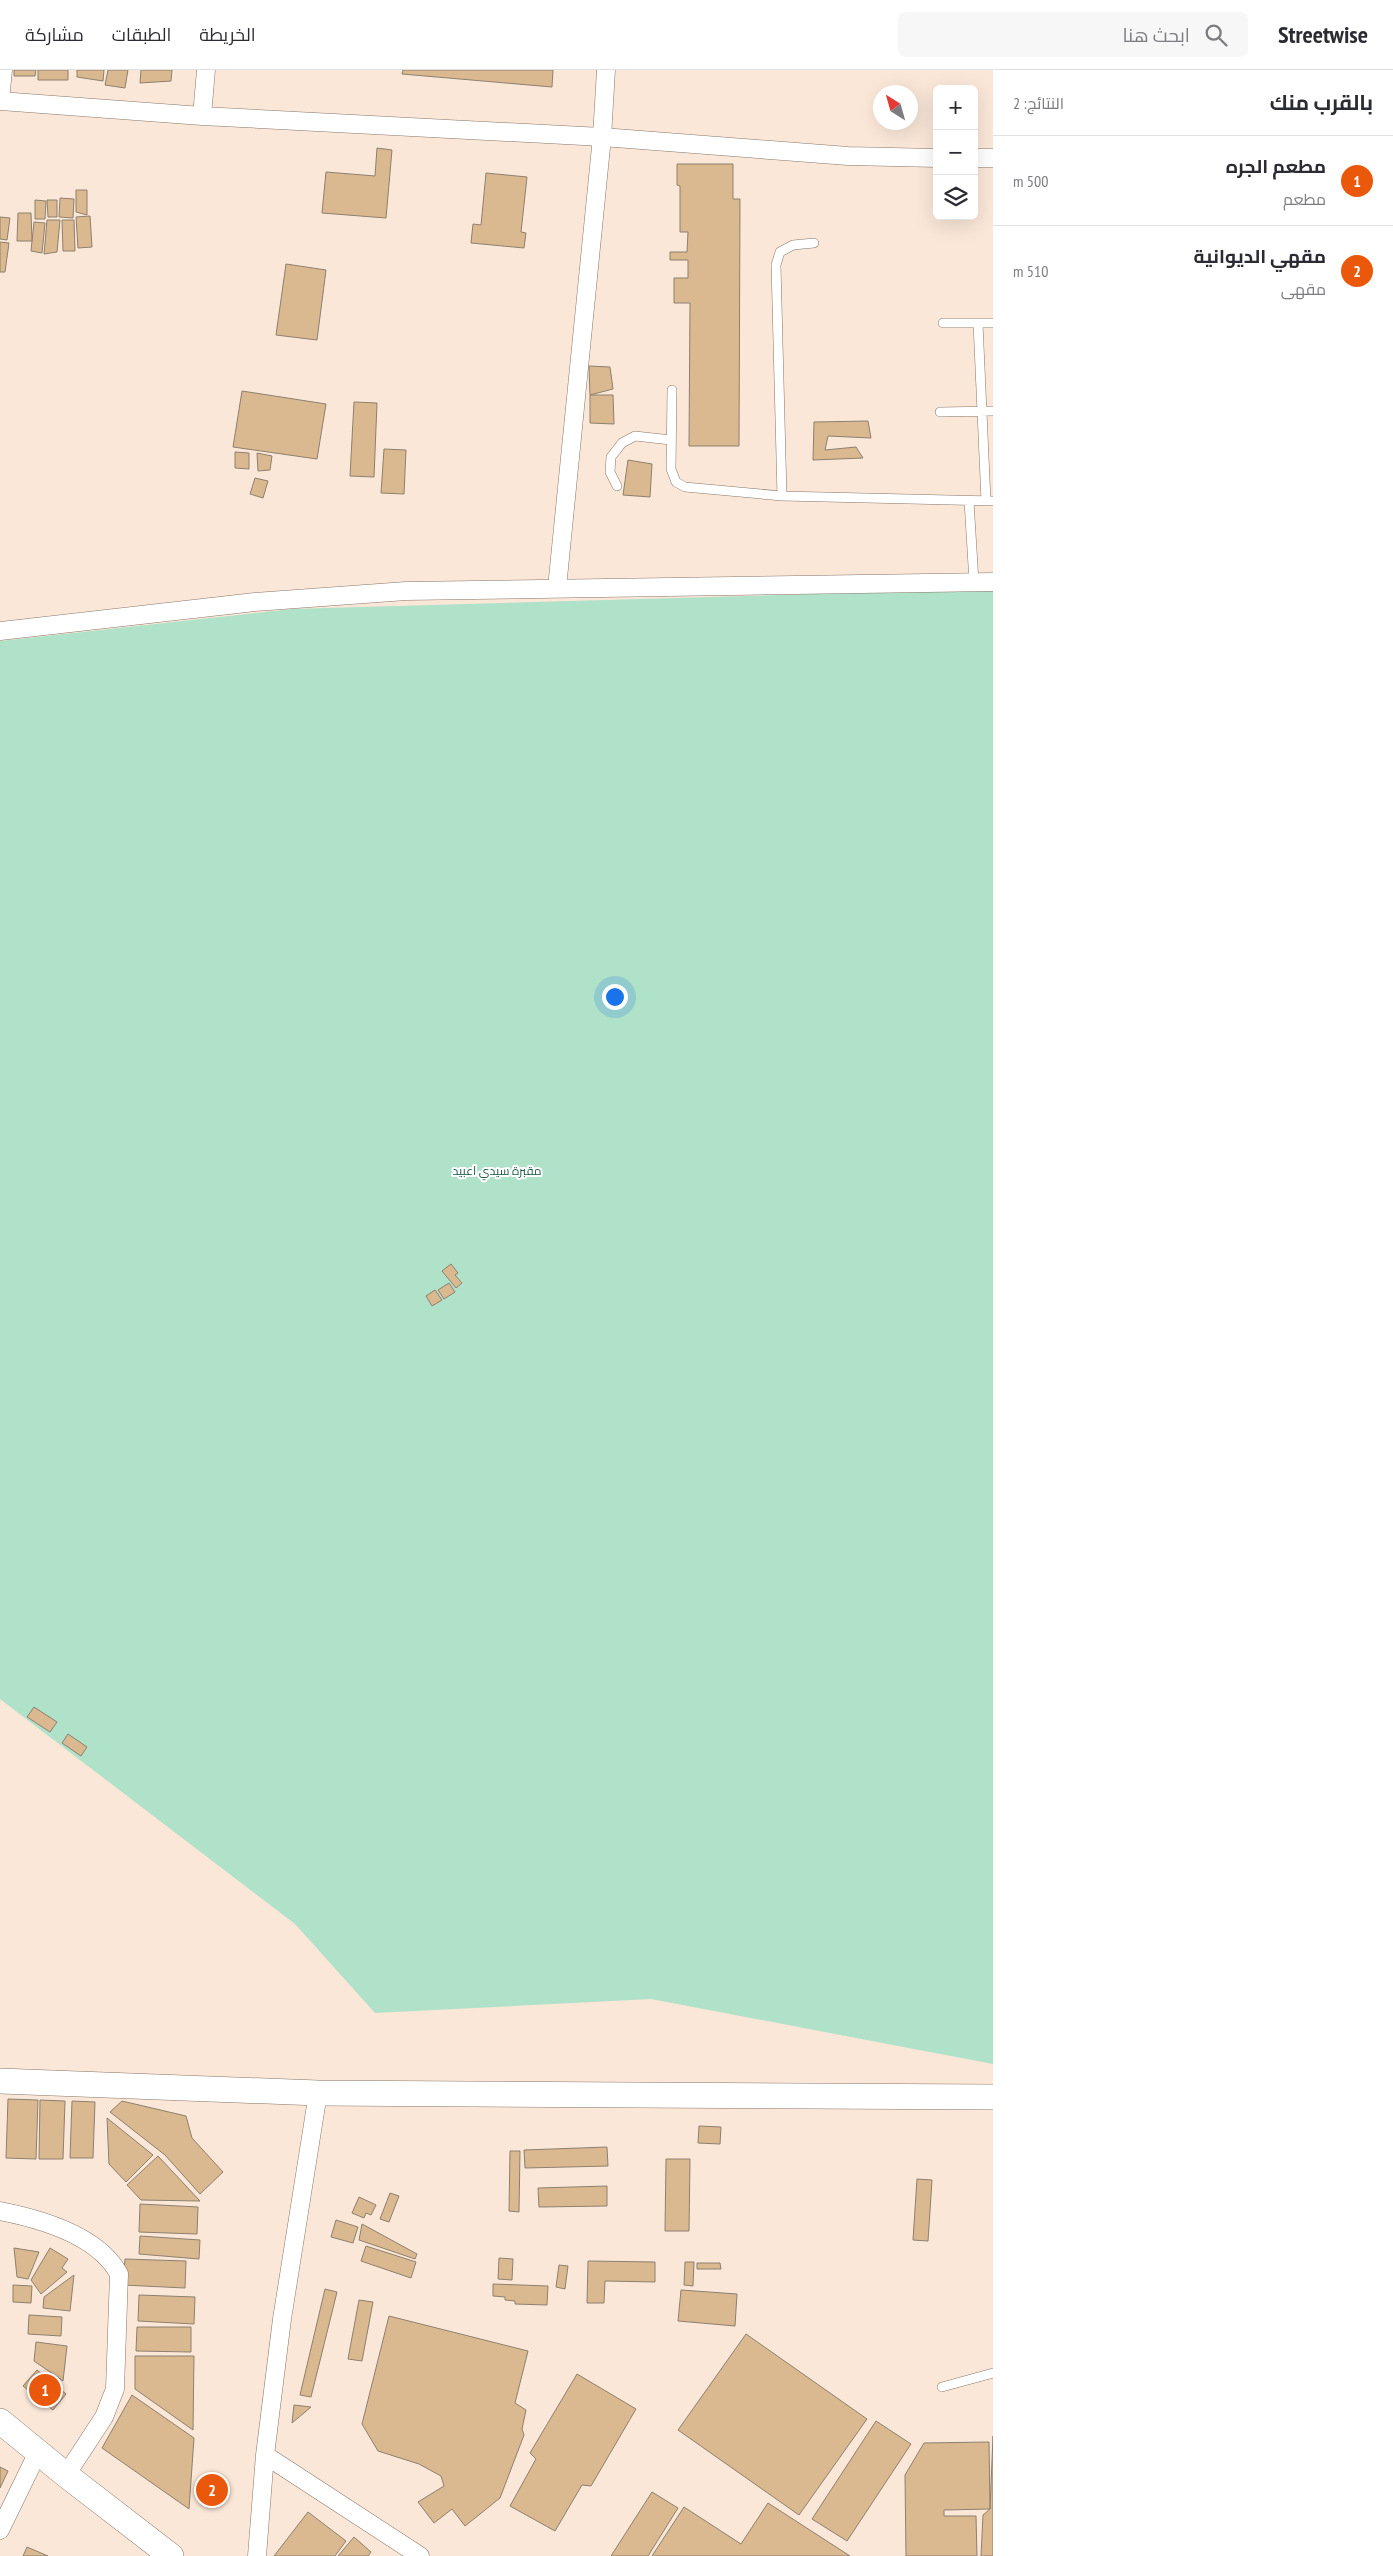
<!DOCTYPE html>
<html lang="ar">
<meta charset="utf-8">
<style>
:root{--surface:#fff;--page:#f7f7f7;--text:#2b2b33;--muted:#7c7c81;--line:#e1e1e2;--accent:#ea580c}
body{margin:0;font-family:"PT Sans Narrow",Cairo,sans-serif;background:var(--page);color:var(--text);direction:rtl}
.controls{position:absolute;right:15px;top:15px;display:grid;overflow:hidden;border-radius:8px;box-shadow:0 5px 20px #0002}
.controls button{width:45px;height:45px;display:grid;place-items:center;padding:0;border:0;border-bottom:1px solid var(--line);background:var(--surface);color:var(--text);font:25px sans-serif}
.compass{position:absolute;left:873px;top:15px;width:45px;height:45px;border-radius:50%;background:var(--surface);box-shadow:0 5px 20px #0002;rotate:323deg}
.you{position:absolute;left:614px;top:926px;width:18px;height:18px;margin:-12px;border:4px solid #fff;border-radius:50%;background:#1a73e8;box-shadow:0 0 0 8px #1a73e833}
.badge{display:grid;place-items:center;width:32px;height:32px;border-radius:50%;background:var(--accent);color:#fff;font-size:16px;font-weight:700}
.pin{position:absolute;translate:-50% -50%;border:2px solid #fff;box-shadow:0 1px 5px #0006}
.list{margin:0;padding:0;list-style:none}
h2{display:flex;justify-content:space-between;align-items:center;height:65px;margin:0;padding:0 20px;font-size:21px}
h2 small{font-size:16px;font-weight:400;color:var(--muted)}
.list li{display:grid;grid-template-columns:32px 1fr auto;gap:15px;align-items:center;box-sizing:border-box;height:90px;padding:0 20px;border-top:1px solid var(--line)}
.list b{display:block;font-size:19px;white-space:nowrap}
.list p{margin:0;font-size:16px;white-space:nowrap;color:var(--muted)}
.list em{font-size:16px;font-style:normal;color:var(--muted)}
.icon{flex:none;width:28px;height:28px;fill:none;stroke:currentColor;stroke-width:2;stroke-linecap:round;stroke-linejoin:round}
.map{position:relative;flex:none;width:993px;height:2486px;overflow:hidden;direction:ltr}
header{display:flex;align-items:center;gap:30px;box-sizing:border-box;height:70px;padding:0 25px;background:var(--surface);border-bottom:1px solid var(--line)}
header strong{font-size:24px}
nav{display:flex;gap:28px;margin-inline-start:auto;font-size:18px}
.search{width:350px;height:45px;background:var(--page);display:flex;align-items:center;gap:12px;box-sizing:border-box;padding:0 18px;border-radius:8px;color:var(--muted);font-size:19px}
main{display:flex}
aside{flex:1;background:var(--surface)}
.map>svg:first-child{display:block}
.green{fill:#b0e1c9}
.building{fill:#dbb990;stroke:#8d806f}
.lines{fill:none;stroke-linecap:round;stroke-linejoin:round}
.lane-casing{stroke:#88776a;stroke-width:10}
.street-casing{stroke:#88776a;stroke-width:19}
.secondary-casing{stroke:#88776a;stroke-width:26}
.lane{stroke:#fff;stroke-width:9}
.street{stroke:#fff;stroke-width:18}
.secondary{stroke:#fff;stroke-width:25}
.labels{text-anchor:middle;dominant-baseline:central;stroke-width:4;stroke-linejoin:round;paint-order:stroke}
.park-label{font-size:12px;fill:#1a5b42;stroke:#fff}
</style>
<header>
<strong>Streetwise</strong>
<div class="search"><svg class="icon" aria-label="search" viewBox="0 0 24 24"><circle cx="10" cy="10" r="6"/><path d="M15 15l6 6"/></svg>ابحث هنا</div>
<nav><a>الخريطة</a><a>الطبقات</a><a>مشاركة</a></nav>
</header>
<main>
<aside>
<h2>بالقرب منك<small>النتائج: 2</small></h2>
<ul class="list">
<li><span class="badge">1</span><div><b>مطعم الجره</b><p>مطعم</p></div><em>500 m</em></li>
<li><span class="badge">2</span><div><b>مقهي الديوانية</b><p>مقهى</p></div><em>510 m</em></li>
</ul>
</aside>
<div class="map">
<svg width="993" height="2486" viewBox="0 0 993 2486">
<rect width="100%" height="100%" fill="#fae7d8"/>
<!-- green -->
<path class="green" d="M 993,519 L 993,1994 L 651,1929 L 375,1943 L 295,1854 L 0,1629 L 0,571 L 292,539 Z"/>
<!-- building -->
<path class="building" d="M 14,0 L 36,0 L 35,6 L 14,6 Z
M 38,0 L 68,0 L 68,10 L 38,10 Z
M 77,0 L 104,0 L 103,11 L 77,7 Z
M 108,0 L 128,0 L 125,18 L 105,15 Z
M 141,0 L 172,0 L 171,11 L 140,13 Z
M 403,0 L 553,0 L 552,17 L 402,4 Z
M 377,78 L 392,80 L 386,148 L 322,143 L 326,102 L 375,106 Z
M 677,94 L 733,94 L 733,129 L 740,129 L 739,376 L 689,376 L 690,233 L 674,233 L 674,208 L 688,208 L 688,190 L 670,190 L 670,182 L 687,182 L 688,162 L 680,162 L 680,116 L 677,115 Z
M 486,103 L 527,107 L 521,162 L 526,163 L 524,178 L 471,173 L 473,154 L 481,155 Z
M 76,120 L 87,120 L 87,145 L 76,142 Z
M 60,128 L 74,129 L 73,148 L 59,147 Z
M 35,130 L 46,131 L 45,149 L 35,149 Z
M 47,130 L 57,130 L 57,147 L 48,147 Z
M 18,143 L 31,143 L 32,171 L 17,171 Z
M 90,146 L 92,177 L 78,178 L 76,147 Z
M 0,147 L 10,148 L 7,170 L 0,169 Z
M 47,150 L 60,150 L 57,182 L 44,184 Z
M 62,150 L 74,150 L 75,181 L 63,181 Z
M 34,152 L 45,153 L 42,183 L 31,181 Z
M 0,172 L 9,173 L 5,202 L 0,202 Z
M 286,194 L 326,200 L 317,270 L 276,265 Z
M 589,296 L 610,297 L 613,319 L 590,325 Z
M 242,321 L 326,334 L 317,389 L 233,377 Z
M 590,325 L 613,325 L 614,354 L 590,353 Z
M 354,332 L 377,333 L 374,407 L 350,406 Z
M 868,351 L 871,368 L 828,366 L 825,380 L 856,377 L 863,388 L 813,390 L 814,352 Z
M 384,379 L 406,380 L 404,424 L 381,423 Z
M 235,382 L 249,383 L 249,399 L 235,398 Z
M 257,383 L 272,386 L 270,400 L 258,401 Z
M 628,390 L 652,394 L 650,427 L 623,425 Z
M 255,408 L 268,411 L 263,428 L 250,424 Z
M 451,1194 L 458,1203 L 455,1205 L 462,1213 L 456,1218 L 442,1201 Z
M 449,1213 L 455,1222 L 444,1229 L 438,1220 Z
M 435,1220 L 442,1230 L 432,1236 L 426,1226 Z
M 34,1637 L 57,1652 L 50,1662 L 27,1647 Z
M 68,1664 L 87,1677 L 81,1686 L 62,1673 Z
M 8,2029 L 38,2030 L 36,2089 L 6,2088 Z
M 40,2030 L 65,2031 L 63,2089 L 39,2089 Z
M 72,2031 L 95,2032 L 93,2088 L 70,2088 Z
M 122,2031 L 186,2046 L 192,2068 L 223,2102 L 200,2124 L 165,2085 L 110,2042 Z
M 107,2048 L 153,2085 L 126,2112 L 109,2094 Z
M 699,2056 L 721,2057 L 720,2074 L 698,2073 Z
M 607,2077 L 608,2096 L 525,2098 L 524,2080 Z
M 510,2081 L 520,2081 L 519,2142 L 509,2141 Z
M 158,2086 L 200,2131 L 141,2130 L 127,2115 Z
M 666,2089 L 690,2089 L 689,2161 L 665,2161 Z
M 917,2109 L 932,2110 L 928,2171 L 913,2170 Z
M 607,2116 L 607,2136 L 539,2137 L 538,2118 Z
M 390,2123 L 399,2126 L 389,2152 L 380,2149 Z
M 359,2127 L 376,2135 L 371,2145 L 366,2143 L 364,2148 L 352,2143 Z
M 140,2134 L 198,2137 L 197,2164 L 139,2162 Z
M 336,2150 L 358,2157 L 353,2173 L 331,2167 Z
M 362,2154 L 417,2184 L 415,2189 L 359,2170 Z
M 140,2166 L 200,2170 L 199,2189 L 139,2184 Z
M 366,2176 L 416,2192 L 411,2208 L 361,2191 Z
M 14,2178 L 39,2182 L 28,2209 L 17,2207 Z
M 50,2178 L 68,2189 L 62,2198 L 67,2202 L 41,2224 L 31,2210 Z
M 499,2188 L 513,2189 L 512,2210 L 498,2209 Z
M 125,2189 L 186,2191 L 185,2218 L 123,2215 Z
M 588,2191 L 655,2192 L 655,2212 L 605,2211 L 604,2233 L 587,2233 Z
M 685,2192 L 694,2192 L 693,2216 L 684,2215 Z
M 697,2193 L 720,2193 L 721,2199 L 697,2199 Z
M 559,2195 L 568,2196 L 565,2219 L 556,2217 Z
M 74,2205 L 70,2241 L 43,2238 L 44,2227 Z
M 493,2214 L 548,2216 L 547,2235 L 515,2234 L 515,2231 L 505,2230 L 505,2227 L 493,2226 Z
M 13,2215 L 32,2216 L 31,2233 L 13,2232 Z
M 325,2219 L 337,2222 L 311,2327 L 300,2325 Z
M 681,2220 L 737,2224 L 735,2256 L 678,2251 Z
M 139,2225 L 195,2227 L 194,2254 L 138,2251 Z
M 359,2230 L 373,2232 L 362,2291 L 348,2289 Z
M 29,2245 L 62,2247 L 61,2266 L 28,2264 Z
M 389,2246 L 528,2281 L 515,2333 L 526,2340 L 522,2359 L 524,2365 L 500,2428 L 465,2456 L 452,2439 L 434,2453 L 418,2432 L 444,2416 L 441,2406 L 419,2394 L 378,2381 L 362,2354 Z
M 137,2257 L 191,2257 L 191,2282 L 136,2281 Z
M 746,2264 L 867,2349 L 799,2445 L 678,2360 Z
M 36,2272 L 67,2276 L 63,2311 L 34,2291 Z
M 135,2286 L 194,2286 L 193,2360 L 135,2319 Z
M 37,2300 L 66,2324 L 53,2340 L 23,2316 Z
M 577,2304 L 636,2339 L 591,2416 L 582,2415 L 555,2461 L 510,2436 L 536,2389 L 530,2383 Z
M 132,2325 L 194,2368 L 189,2439 L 102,2378 Z
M 294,2335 L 311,2337 L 292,2353 Z
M 876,2351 L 911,2374 L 847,2471 L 812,2449 Z
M 993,2366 L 993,2486 L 981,2486 L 983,2445 L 990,2439 Z
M 989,2372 L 990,2439 L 944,2440 L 944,2446 L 976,2446 L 977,2486 L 906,2486 L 905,2405 L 924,2373 Z
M 0,2397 L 8,2401 L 0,2418 Z
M 214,2411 L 220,2434 L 200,2428 Z
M 652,2422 L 678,2438 L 648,2486 L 611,2486 Z
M 768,2433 L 850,2486 L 652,2486 L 684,2437 L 741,2474 Z
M 308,2442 L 346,2471 L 335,2486 L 274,2486 Z
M 354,2467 L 371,2482 L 368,2486 L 338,2486 Z
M 27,2477 L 48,2486 L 23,2486 Z"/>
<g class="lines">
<defs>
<path id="lane" d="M 943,253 L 993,253
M 978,253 L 986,431
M 672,320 L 671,399 L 676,412 L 685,417 L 782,426 L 993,431
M 940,342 L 993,341
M 617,416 L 610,402 L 611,387 L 622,373 L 635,366 L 671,370
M 782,426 L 776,195 L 780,182 L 793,175 L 814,173
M 969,431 L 974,512
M 942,2317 L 993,2303"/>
<path id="street" d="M 0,31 L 202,46 L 602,67 L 848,86 L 937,88
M 0,31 L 3,0
M 202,46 L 206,0
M 974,88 L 993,88
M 557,518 L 602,67 L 606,0
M 0,561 L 255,532 L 406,521 L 993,512
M 0,2141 C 41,2149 98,2165 119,2204 L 115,2319 L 104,2347 L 66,2405
M 265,2385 L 420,2486
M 0,2460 L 38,2382
M 257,2486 L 265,2385 L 282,2249 L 318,2023"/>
<path id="secondary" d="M 0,2011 L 318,2023 L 993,2027
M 0,2351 L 66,2405 L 171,2486"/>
</defs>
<!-- lane casing -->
<use href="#lane" class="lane-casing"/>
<!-- street casing -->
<use href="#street" class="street-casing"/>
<!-- secondary casing -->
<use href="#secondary" class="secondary-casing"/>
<!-- lane -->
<use href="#lane" class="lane"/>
<!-- street -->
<use href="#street" class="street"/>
<!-- secondary -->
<use href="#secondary" class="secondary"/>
</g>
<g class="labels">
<!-- park labels -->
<g class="park-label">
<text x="497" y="1100">مقبرة سيدي اعبيد</text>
</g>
</g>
</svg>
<div class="controls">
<button>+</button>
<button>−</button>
<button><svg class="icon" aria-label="layers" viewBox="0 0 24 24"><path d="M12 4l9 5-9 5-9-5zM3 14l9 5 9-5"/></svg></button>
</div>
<svg class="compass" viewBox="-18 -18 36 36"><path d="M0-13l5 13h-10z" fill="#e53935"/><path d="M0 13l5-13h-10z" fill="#7c7c81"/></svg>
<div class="you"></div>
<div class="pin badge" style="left:45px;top:2320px">1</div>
<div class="pin badge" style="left:212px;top:2420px">2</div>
</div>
</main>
